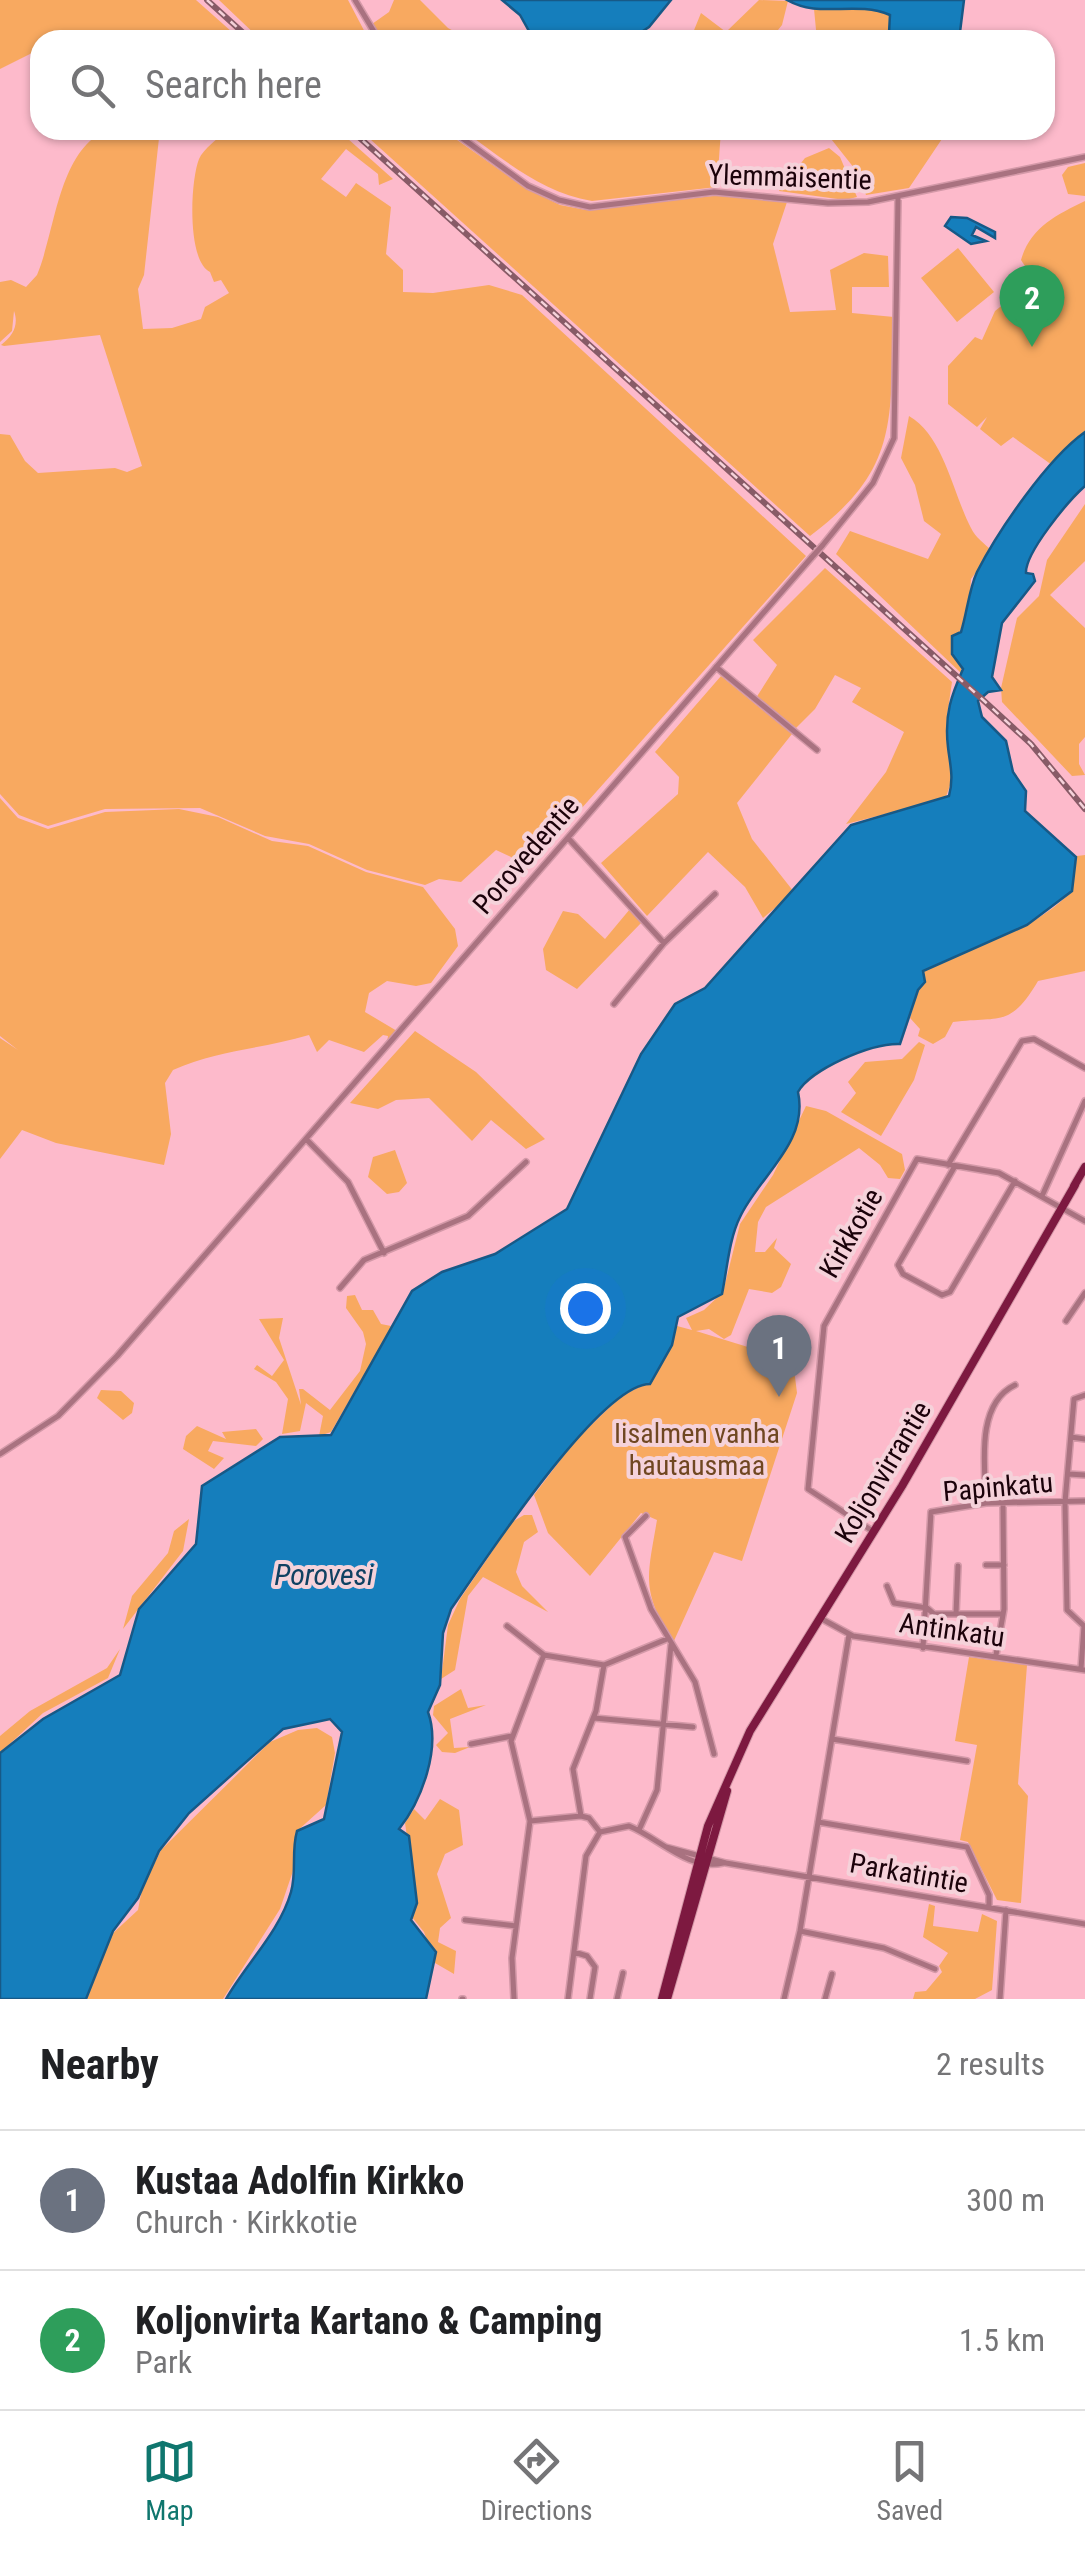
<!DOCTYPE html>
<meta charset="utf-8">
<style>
:root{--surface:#fff;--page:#f2f2f2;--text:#202124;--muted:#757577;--line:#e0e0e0;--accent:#0f766e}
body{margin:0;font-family:"Roboto Condensed",sans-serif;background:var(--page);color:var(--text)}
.you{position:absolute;left:585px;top:1308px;width:35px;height:35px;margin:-25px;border:8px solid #fff;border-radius:50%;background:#1a73e8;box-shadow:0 0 0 15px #1a73e833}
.badge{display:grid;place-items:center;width:65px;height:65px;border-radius:50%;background:var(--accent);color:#fff;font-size:32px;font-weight:700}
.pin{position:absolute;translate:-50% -82px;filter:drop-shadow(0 2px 5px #0008)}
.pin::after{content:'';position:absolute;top:52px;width:35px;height:30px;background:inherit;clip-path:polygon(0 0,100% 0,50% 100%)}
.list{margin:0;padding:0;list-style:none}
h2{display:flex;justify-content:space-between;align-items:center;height:130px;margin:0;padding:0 40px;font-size:42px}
h2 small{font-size:32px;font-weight:400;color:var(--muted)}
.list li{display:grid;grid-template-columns:65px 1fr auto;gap:30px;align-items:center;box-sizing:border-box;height:140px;padding:0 40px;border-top:2px solid var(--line)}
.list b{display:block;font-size:38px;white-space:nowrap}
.list p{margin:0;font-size:32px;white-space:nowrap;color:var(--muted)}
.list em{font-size:32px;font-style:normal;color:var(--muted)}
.icon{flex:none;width:55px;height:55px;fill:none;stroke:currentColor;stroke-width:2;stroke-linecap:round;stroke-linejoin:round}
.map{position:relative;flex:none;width:1085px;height:1999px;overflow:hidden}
.search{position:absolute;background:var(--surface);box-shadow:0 2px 8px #0004;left:30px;right:30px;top:30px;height:110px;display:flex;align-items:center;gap:25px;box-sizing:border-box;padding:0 35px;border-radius:30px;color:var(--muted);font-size:38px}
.sheet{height:410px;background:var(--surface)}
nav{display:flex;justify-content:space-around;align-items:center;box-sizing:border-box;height:140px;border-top:2px solid var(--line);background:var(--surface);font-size:28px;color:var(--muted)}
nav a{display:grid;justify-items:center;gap:5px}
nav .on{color:var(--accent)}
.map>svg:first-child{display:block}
.green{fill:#f8a960}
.water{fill:#157ebc;stroke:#175987;stroke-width:2.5}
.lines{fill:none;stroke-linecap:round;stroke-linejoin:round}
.minor-casing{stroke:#d499a8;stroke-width:8}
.major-casing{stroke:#d499a8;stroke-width:10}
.minor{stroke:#a97280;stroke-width:5}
.major{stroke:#7d1940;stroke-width:8}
.rail-casing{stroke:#885b67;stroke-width:6}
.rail{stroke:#f5d2da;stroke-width:2.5;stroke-dasharray:8;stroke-linecap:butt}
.minor-bridge-casing{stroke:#d499a8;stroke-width:8;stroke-linecap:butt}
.minor-bridge{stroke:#a97280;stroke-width:5}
.labels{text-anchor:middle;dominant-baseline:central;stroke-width:8;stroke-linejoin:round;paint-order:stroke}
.street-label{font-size:28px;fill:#1b020a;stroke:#f5d2da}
.park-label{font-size:28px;fill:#704721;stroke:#f5d2da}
.water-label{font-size:30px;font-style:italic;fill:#0f4162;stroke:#f5d2da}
</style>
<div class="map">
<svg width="1085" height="1999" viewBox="0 0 1085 1999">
<rect width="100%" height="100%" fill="#fdbacb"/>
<!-- green -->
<path class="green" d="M 0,0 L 196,0 L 241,40 L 40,40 L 40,49 L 0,69 Z
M 219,0 L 348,0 L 369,40 L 261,40 Z
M 394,0 L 420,0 L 448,28 L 470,40 L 382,40 L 372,24 L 389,12 Z
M 759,0 L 788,1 L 782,25 L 770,40 L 690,40 L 701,13 L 726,32 Z
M 846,1 L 890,15 L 899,40 L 817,40 L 814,9 Z
M 107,130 L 158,130 L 159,138 L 144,275 L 138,289 L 143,329 L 172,328 L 201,319 L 205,307 L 229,293 L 221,280 L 214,282 L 210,272 C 187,261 190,182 199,159 C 203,149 219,138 227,130 L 338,130 L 393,179 L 379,185 L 378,174 L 346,149 L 321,179 L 346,197 L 356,183 L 391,207 L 386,254 L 403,270 L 403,292 L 433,293 L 489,285 L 522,295 L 806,556 L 524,873 L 511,857 L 496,850 L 461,882 L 439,879 L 425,885 L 367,870 L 309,844 L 265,836 L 200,808 L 105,809 L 48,826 L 19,815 L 0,794 L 0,434 L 10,435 L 25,461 L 38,473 L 115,468 L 127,472 L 142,466 L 100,335 L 4,346 L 1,345 C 13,336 19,325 14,311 L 12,331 L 0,342 L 0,282 L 11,280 L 26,287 L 37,275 C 56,230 58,151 107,130 Z
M 360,130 L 443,130 L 524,187 L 560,205 L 586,210 L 722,195 L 787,202 L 773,244 L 790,312 L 836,310 L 830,270 L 864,253 L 888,256 L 889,287 L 852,287 L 852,313 L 894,317 C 889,420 901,468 810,536 Z
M 462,130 L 721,130 L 717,187 L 592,201 C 540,192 504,159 462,130 Z
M 824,130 L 948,130 L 909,188 L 866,195 L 858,173 Z
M 829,148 L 840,157 L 857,197 L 845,200 L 779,191 L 781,186 L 798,180 L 797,168 L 805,158 Z
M 1085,163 L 1085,196 L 1068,194 L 1062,175 L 1068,167 Z
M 1085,201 L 1085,432 L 1052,465 L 1013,437 L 1001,446 L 980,429 L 987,417 L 977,427 L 948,404 L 948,366 L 975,337 L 982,340 L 995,311 L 1034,280 L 1021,260 C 1030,228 1056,215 1085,201 Z
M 958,248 L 994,292 L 957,322 L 921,278 Z
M 909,416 C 944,436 953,494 971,528 C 975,537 985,544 992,551 L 971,579 L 969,608 L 958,636 L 962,674 L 836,554 L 850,531 L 928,559 L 941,534 L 924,521 L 915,485 L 901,458 Z
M 1085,504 L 1085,561 L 1050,595 L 1085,628 L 1085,737 L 1079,744 L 1079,764 L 1085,775 L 1072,776 L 1002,702 L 1001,688 L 1017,618 L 1039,596 L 1047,560 Z
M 825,568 L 952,682 L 947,716 L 954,775 L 945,799 L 846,824 L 886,772 L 904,732 L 852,702 L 861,688 L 835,675 L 815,709 L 796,728 L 756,698 L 777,665 L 753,640 Z
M 721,676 L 792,734 L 737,803 L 752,839 L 794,892 L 763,918 L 745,887 L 708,852 L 647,916 L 601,863 L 678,794 L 679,777 L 655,752 Z
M 0,798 L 18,818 L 48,829 L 105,812 L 179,809 L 218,817 L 272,841 L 308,846 L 366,872 L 423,887 L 455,929 L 458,946 L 431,983 L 416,986 L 387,981 L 369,993 L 365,1012 L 397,1031 L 387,1042 L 388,1036 L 383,1035 L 364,1052 L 329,1040 L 317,1052 L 309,1035 C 262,1049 218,1050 173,1070 L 165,1083 L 171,1134 L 164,1165 L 56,1143 L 22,1130 L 0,1159 L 0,1038 L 18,1050 L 0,1036 Z
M 1085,855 L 1085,971 L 1038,981 C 1010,1028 1001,1016 953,1022 L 945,1037 L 933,1044 L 918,1036 L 920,1029 L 910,1018 L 924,971 C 972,945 1032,933 1072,891 L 1077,856 Z
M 630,909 L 642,922 L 577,989 L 546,970 L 543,949 L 563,911 L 578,914 L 605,939 Z
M 415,1031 L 476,1072 L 545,1139 L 526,1149 L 491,1120 L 472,1141 L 429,1098 L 396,1100 L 378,1109 L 350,1103 Z
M 919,1042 L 925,1045 L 914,1080 L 881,1136 L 841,1112 L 856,1093 L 848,1082 L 865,1062 L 902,1059 Z
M 806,1106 L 826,1111 L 902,1154 L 905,1170 L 900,1179 L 888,1178 L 880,1165 L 859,1148 L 766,1207 L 758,1222 L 755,1252 L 765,1252 L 777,1238 L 774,1248 L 791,1264 L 781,1287 L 772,1293 L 749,1289 L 731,1335 L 724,1339 L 709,1329 L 696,1331 L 793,1361 L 797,1393 L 742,1561 L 714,1552 L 673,1643 C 641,1589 647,1579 657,1520 L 641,1513 L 590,1576 L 548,1533 L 534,1495 L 574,1442 L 620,1397 L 653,1380 L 677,1326 L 692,1330 L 686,1318 L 704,1310 L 723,1292 L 740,1224 L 773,1175 Z
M 395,1150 L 407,1183 L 399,1192 L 387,1194 L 368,1177 L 373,1157 Z
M 355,1295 L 362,1310 L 373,1310 L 381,1324 L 391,1326 L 389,1332 L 331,1432 L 319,1436 L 323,1416 L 306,1403 L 300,1431 L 282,1434 L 288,1399 L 276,1382 L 254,1369 L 257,1365 L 272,1376 L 284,1360 L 259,1319 L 283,1318 L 279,1338 L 301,1405 L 299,1389 L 303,1389 L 330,1410 L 360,1371 L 366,1344 L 363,1332 L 346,1308 L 347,1296 Z
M 101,1390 L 121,1391 L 134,1403 L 132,1413 L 123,1420 L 97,1398 Z
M 197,1426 L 226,1439 L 222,1432 L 256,1429 L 263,1439 L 256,1446 L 213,1441 L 208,1451 L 224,1458 L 214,1469 L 183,1449 L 186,1436 Z
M 524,1515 L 532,1515 L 538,1532 L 524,1542 L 516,1572 L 522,1586 L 548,1612 L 483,1577 L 468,1596 L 455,1670 L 441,1679 L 448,1625 L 460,1599 L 512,1522 Z
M 189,1519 L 183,1551 L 123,1629 L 132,1596 L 168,1553 L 174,1531 Z
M 120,1649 L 108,1678 L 43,1713 L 0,1753 L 0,1736 L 30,1711 L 107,1668 Z
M 969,1657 L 1027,1665 L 1018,1784 L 1028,1796 L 1021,1903 L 997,1900 L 968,1842 L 960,1840 L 977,1745 L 955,1741 Z
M 461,1689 L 468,1708 L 486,1705 L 450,1719 L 454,1748 L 470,1747 L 455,1753 L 442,1752 L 436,1745 L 448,1733 L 433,1715 L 434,1706 Z
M 317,1728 L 332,1737 L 335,1753 L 326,1805 L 296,1832 L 293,1871 L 280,1909 L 223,1999 L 87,1999 L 111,1935 L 138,1910 L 142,1889 L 161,1850 L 270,1742 L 298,1730 Z
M 440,1799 L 459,1810 L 463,1845 L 445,1854 L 437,1874 L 451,1918 L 440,1928 L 438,1942 L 456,1951 L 454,1974 L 435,1963 L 424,1932 L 411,1916 L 417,1904 L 405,1823 L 414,1809 L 425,1820 Z
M 929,1904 L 935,1906 L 933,1926 L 978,1932 L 982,1914 L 997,1921 L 992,1990 L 975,1999 L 913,1999 L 915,1992 L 926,1991 L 942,1972 L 939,1966 L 948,1953 L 923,1937 Z"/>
<!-- water -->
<path class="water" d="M 502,0 L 671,0 L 649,27 L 629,40 L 534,40 L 520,15 Z
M 787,0 L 964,0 L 959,40 L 899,40 L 889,33 L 890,15 C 854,0 820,19 787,0 Z
M 951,217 L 967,218 L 995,232 L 995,238 L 976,227 L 972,235 L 986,241 L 971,244 L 945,226 Z
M 1085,432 L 1085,486 C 1068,501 1025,553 1026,573 L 1033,574 L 1035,581 L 1002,623 L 992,677 L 1001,690 L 988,692 L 978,701 L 982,717 L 1006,741 L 1013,772 L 1026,791 L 1025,811 L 1076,857 L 1072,891 L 1027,925 L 923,971 L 925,982 L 918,990 L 900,1044 C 870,1043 810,1070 798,1092 C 809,1143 759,1176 740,1217 C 729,1239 727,1270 722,1294 L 678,1317 L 672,1345 L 650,1384 C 599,1384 482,1565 451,1609 L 443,1633 L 440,1685 L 428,1712 C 441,1748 422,1800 399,1829 L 409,1836 L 417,1903 L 411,1920 L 436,1952 L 426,1999 L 226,1999 C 246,1964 280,1931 291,1892 C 297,1871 291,1852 297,1831 L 324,1819 L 342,1732 L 330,1719 L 283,1729 L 189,1813 L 159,1851 L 138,1898 L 113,1931 L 86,1999 L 0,1999 L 0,1753 L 43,1719 L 120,1675 L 139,1609 L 196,1544 L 202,1486 L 280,1437 L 331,1435 L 412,1291 L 442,1272 L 495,1254 L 567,1209 L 641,1054 L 675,1004 L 705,988 L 851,825 L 949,796 C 954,777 950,765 948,747 C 944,714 952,694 963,669 L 952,654 L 952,636 L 961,632 C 967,613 969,589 977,572 C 998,531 1047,459 1085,432 Z"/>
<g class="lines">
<defs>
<path id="minor" d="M 355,0 L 379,40
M 451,130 L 528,186 L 559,200 L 590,207 L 714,192 L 828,203 L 868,202 L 1085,157
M 822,546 L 873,483 L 894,438 L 898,198
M 716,667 L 817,750
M 568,838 L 664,943
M 614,1004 L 664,943 L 715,894
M 306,1139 L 348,1182 L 384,1253
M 948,1165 L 1022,1041 L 1034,1039 L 1085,1068
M 955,1166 L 898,1265 L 903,1274 L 942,1295 L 950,1292 L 1015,1181
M 1042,1196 L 1085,1101
M 340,1288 L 364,1260 L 468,1216 L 526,1162
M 1066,1321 L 1085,1293
M 1071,1437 L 1085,1439
M 0,1454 L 58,1416 L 117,1356 L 812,557
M 1068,1474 L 1085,1475
M 986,1502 C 985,1467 975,1404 1015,1385
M 646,1516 L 625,1537 L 651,1609 L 695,1682 L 714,1754
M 874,1532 L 808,1489 L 824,1326 L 917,1159 L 999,1173 L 1085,1221
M 986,1565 L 1004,1565
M 887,1586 L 894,1603 L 927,1608 L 934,1614 L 1003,1614
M 956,1614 L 958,1566
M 820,1618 L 853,1636 L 1085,1670
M 507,1626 L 544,1655
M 923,1648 L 931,1512 L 986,1503 L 1085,1501
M 996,1655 L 1004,1609 L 1003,1503
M 1081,1669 L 1084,1626 L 1067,1610 L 1065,1502 L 1074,1399 L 1085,1395
M 594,1718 L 693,1727
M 832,1739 L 967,1761
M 471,1744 L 512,1736
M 581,1816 L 573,1769 L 596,1711 L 604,1665
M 530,1821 L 581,1816 L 589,1818 L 600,1832 L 629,1826 C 659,1838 688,1871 723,1863
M 818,1822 L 967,1847 L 989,1895 L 989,1907
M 639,1830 L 657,1790 L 671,1645
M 666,1847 L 726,1863 L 1085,1924
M 465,1920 L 516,1926
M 800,1931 L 884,1948 L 935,1969
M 574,1952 L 587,1956 L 595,1967 L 590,1999
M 462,1999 L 463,1999
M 514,1999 L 512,1958 L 530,1821 L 511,1741 L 541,1662 L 544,1655 L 604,1665 L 667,1639
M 568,1999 L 586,1856 L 600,1832
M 617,1999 L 623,1973
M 784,1999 L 800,1931 L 849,1635
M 825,1999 L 832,1974
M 1000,1999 L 1006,1910"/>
<path id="major" d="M 1074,1186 L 1085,1167
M 662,1999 L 708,1826 L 750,1731 L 902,1486 L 1075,1185
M 667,1999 L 727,1791"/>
</defs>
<!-- minor casing -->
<use href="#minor" class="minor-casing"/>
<!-- major casing -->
<use href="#major" class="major-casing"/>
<!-- minor -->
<use href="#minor" class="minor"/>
<!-- major -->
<use href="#major" class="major"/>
<defs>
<path id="rail" d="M 207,0 L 251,40
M 351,130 L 982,699 L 1031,744 L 1085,809"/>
</defs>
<!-- rail casing -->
<use href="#rail" class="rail-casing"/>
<!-- rail -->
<use href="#rail" class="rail"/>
<defs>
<path id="minor-bridge" d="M 812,557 L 822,546"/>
</defs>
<!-- minor-bridge casing -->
<use href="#minor-bridge" class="minor-bridge-casing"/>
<!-- minor-bridge -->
<use href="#minor-bridge" class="minor-bridge"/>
</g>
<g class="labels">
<!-- street labels -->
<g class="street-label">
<text transform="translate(790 177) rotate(2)">Ylemmäisentie</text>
<text transform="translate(526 855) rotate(-49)">Porovedentie</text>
<text transform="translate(851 1233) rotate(-60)">Kirkkotie</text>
<text transform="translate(883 1472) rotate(-59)">Koljonvirrantie</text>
<text transform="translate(998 1487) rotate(-5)">Papinkatu</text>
<text transform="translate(952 1630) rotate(8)">Antinkatu</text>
<text transform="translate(909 1873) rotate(10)">Parkatintie</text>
</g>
<!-- park labels -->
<g class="park-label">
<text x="697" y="1433">Iisalmen vanha<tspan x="697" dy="32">hautausmaa</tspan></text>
</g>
<!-- water labels -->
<g class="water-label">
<text x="324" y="1574">Porovesi</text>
</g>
</g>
</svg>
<div class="you"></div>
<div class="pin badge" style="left:779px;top:1397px;background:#6b7280">1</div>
<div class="pin badge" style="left:1032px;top:347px;background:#2e9e5b">2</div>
<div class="search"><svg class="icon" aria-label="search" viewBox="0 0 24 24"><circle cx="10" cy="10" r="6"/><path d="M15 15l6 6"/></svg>Search here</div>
</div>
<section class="sheet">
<h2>Nearby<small>2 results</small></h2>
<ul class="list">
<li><span class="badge" style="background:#6b7280">1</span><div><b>Kustaa Adolfin Kirkko</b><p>Church · Kirkkotie</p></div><em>300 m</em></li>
<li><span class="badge" style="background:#2e9e5b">2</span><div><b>Koljonvirta Kartano &amp; Camping</b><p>Park</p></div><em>1.5 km</em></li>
</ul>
</section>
<nav>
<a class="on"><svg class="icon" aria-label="map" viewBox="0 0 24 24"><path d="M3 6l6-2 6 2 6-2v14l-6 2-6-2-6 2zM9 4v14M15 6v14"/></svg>Map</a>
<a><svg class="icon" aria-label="directions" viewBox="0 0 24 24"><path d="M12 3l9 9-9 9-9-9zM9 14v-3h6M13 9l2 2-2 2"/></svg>Directions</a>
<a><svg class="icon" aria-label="saved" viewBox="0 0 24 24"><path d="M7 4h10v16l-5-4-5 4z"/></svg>Saved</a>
</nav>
